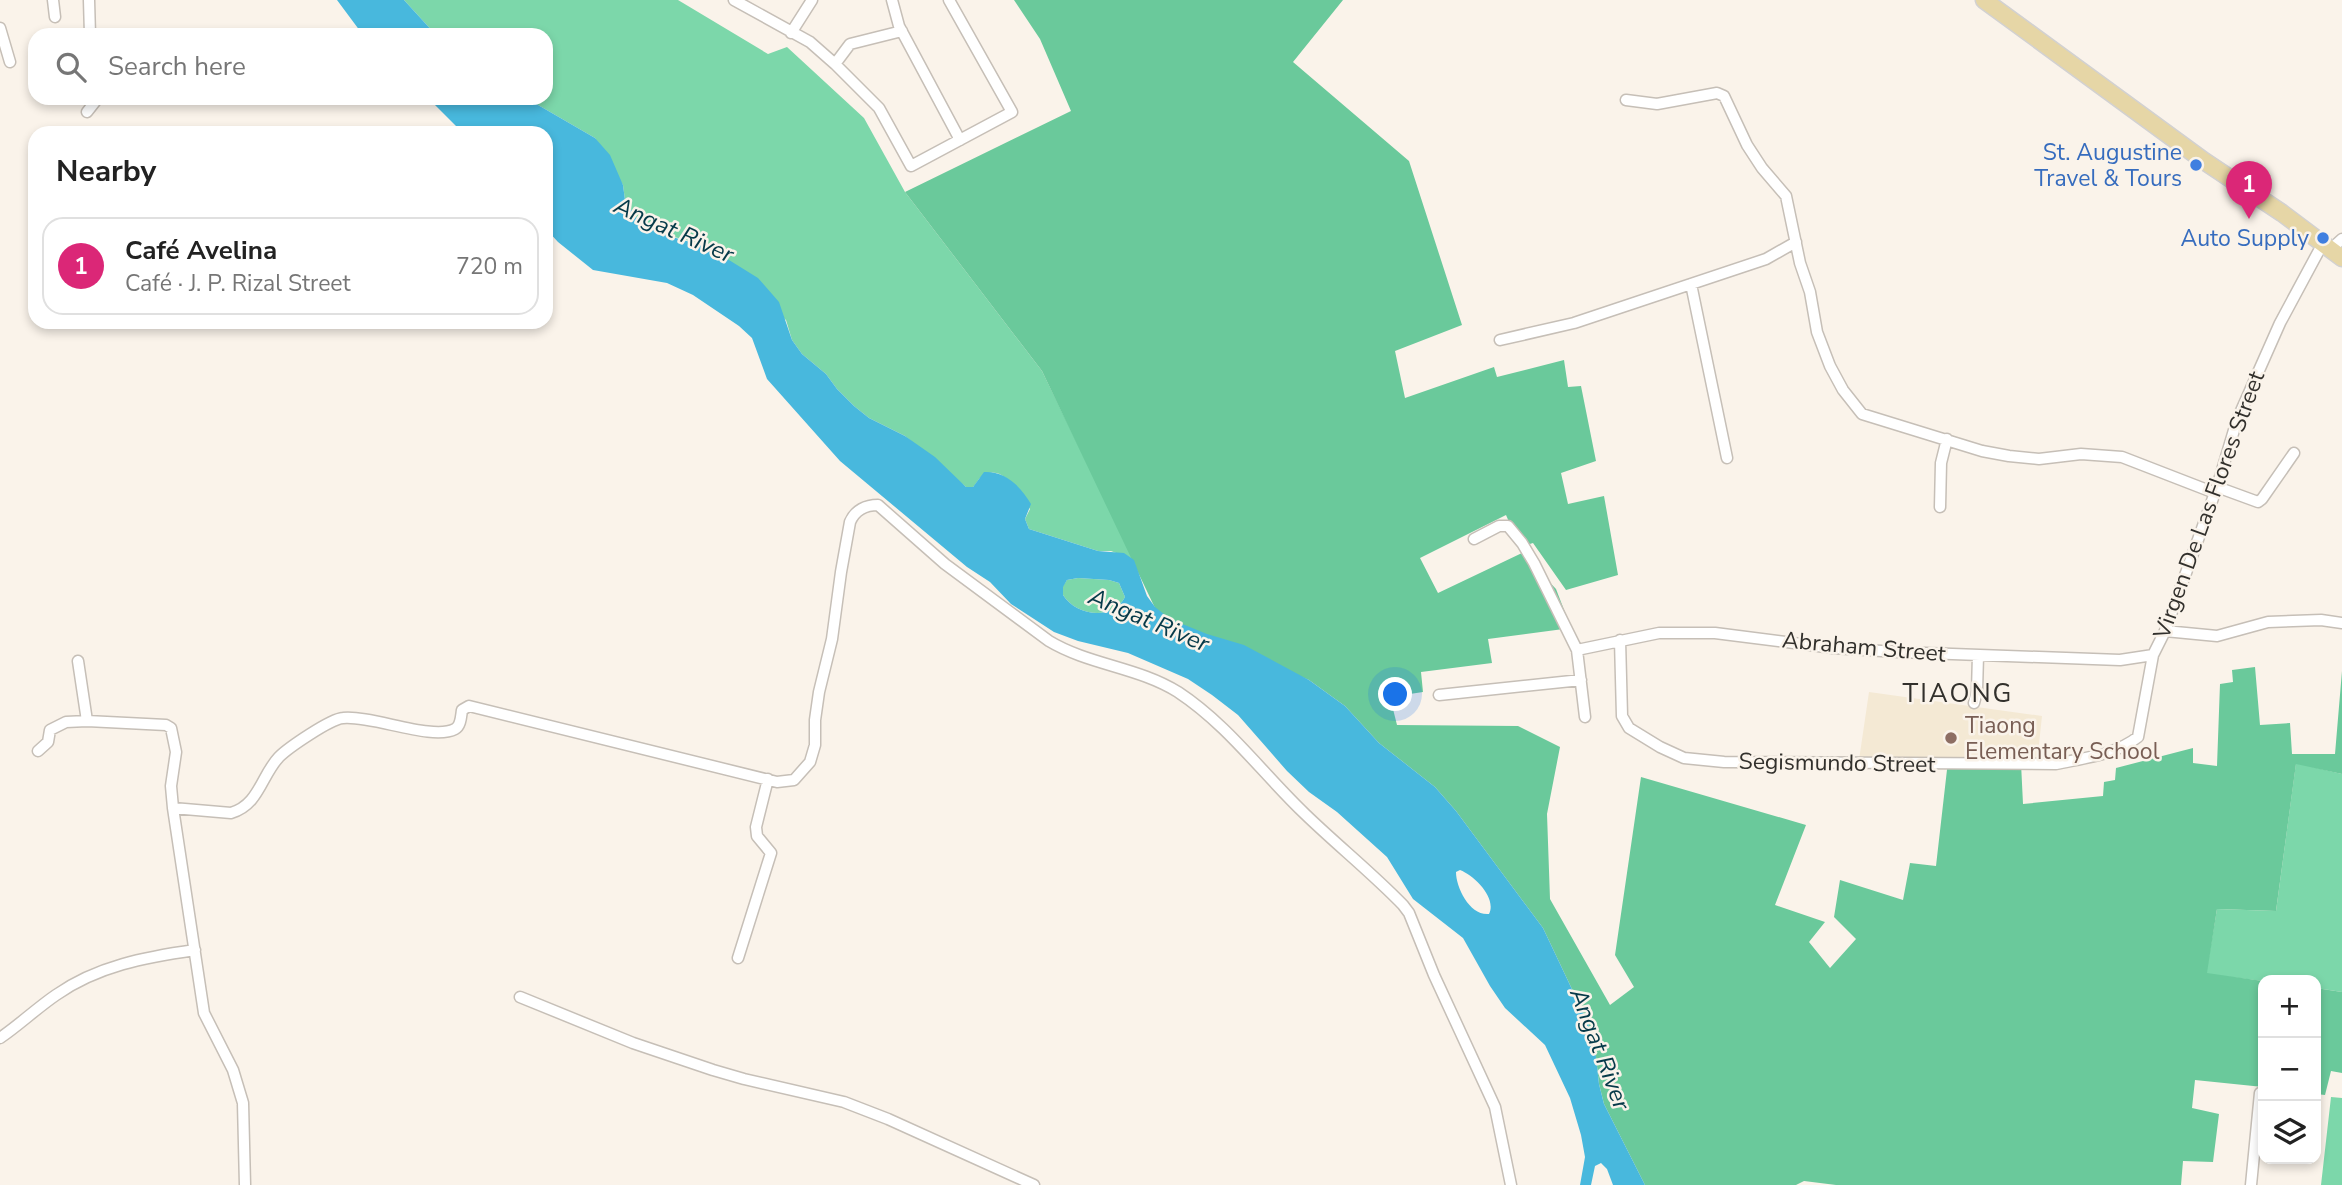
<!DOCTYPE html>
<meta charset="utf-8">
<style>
:root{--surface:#fff;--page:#f6f6f6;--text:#222;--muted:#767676;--line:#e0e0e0;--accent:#db2777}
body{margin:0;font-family:"Nunito Sans",sans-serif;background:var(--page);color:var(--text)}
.controls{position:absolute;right:21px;bottom:21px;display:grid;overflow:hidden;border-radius:14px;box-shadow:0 4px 10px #0003}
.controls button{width:63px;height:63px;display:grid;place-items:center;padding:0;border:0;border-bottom:2px solid var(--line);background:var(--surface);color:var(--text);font:35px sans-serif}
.you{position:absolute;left:1396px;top:695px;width:24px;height:24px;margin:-18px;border:5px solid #fff;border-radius:50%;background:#1a73e8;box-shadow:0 0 0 10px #1a73e833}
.badge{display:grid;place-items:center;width:46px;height:46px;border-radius:50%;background:var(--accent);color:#fff;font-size:23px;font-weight:700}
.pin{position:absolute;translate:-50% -58px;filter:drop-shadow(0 2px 4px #0008)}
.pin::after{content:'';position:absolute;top:37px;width:24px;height:21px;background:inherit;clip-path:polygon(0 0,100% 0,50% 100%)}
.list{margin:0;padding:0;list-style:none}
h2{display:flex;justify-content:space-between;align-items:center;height:91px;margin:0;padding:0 28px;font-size:30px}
h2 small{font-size:23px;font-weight:400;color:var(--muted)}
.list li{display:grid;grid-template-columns:46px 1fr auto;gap:21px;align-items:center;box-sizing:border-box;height:98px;margin:0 14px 14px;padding:0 14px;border:2px solid var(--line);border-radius:21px}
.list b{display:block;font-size:26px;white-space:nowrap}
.list p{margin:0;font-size:23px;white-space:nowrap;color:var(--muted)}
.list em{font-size:23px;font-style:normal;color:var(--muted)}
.icon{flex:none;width:38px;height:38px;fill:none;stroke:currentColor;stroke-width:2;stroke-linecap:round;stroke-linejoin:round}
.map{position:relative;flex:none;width:2342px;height:1185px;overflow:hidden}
.search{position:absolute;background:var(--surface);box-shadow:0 4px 10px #0003;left:28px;top:28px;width:525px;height:77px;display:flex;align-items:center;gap:18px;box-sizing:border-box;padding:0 24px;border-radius:21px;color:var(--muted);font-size:26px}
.panel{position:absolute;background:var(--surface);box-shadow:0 4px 10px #0003;left:28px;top:126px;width:525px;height:203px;border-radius:21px}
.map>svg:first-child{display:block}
.education{fill:#f4e9d4}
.green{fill:#7cd7aa}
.forest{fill:#6ac99b}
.water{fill:#48b8dd;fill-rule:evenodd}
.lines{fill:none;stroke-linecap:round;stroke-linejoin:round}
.street-casing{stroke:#c6bfb7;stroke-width:13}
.primary-casing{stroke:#d2d1d1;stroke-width:19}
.street{stroke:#fff;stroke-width:10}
.primary{stroke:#e6d6a6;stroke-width:16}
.shop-dot{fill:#3f7fe0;stroke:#faf3ea;stroke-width:2.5}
.education-dot{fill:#8d6e63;stroke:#faf3ea;stroke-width:2.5}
.labels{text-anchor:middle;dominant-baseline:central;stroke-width:5;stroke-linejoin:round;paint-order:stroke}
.shop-label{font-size:23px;fill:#366cbe;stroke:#faf3ea;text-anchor:end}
.street-label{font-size:23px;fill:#32302c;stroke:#faf3ea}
.education-label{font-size:23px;fill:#785e54;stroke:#faf3ea;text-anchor:start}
.water-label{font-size:24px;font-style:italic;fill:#063a49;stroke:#faf3ea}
.quarter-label{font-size:26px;letter-spacing:2px;fill:#32302c;stroke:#faf3ea}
</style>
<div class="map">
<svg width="2342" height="1185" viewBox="0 0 2342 1185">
<rect width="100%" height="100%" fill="#faf3ea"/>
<!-- education -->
<path class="education" d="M 1869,692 L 2042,716 L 2037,763 L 1859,760 Z"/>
<!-- green -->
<path class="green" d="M 404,0 L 678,0 L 768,54 L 787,47 L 864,118 L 905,192 L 1042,371 L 1134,560 L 1111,551 L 1098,551 L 1029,529 L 1025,519 L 1030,509 C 1021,497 1004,463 984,475 C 979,477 977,483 973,487 L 966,487 L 905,436 L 869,418 L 854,406 L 837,389 L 826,374 L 802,354 L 792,340 L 786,320 L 690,241 L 658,233 L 636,217 L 625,200 L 623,185 L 595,138 L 526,98 L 546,98 L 546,35 L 436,35 Z
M 1078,578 L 1109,580 L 1119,583 L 1125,597 C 1113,621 1076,616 1063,595 L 1063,586 L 1067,580 Z
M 2296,763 L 2342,774 L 2342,992 L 2316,988 L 2316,980 L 2263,981 L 2206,974 L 2217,909 L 2276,911 Z
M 2331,1097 L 2342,1098 L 2342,1185 L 2321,1185 Z"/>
<!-- forest -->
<path class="forest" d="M 1014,0 L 1343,0 L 1293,62 L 1409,161 L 1462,325 L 1395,351 L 1405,398 L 1494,367 L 1497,377 L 1564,360 L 1568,387 L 1581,386 L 1596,461 L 1561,473 L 1568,504 L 1604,496 L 1618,575 L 1566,590 L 1533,543 L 1520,547 L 1506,515 L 1420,558 L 1438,593 L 1522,553 L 1556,589 L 1571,628 L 1488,639 L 1492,663 L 1421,672 L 1423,692 L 1390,697 L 1397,725 L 1518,726 L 1560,747 L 1547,814 L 1550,899 L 1610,1005 L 1634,987 L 1615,955 L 1641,777 L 1806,825 L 1775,905 L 1825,922 L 1809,942 L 1830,968 L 1856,939 L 1834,917 L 1840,880 L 1903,900 L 1910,863 L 1936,866 L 1948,761 L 2021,763 L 2023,804 L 2103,796 L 2104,782 L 2115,780 L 2116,768 L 2193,748 L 2193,763 L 2217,766 L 2220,684 L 2233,682 L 2232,670 L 2255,667 L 2260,725 L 2290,723 L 2292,754 L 2335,754 L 2342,671 L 2342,774 L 2296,764 L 2276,911 L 2217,909 L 2207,973 L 2263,981 L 2263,1087 L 2195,1080 L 2192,1108 L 2219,1114 L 2213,1162 L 2183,1161 L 2181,1185 L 1836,1185 L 1804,1181 L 1796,1185 L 1645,1185 L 1604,1104 L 1599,1084 L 1595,1048 L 1588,1023 L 1543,928 L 1456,811 L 1435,787 L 1379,743 L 1345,706 L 1309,680 L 1170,620 L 1155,608 L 1042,371 L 905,192 L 1071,111 L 1040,39 Z
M 2316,988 L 2342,992 L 2342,1073 L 2331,1071 L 2325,1095 L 2316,1094 Z"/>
<!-- water -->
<path class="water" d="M 337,0 L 404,0 L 436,35 L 363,35 Z
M 428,98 L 526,98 L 595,138 L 610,155 L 623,185 L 625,200 L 636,217 L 658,233 L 708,247 L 758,278 L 779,302 L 792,340 L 802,354 L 826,374 L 837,389 L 854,406 L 869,418 L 905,436 L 935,457 L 966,487 L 973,487 L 984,472 C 1006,471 1021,487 1031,504 L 1025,519 L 1029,529 L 1098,551 L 1124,553 L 1134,560 L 1147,596 L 1155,607 L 1170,619 L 1207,634 L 1244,645 L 1309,680 L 1345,706 L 1379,743 L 1435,787 L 1456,811 L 1543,928 L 1588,1023 L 1595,1048 L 1599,1084 L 1604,1104 L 1645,1185 L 1613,1185 L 1607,1169 L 1601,1163 L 1595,1166 L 1591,1185 L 1580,1185 L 1585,1157 L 1581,1135 L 1570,1098 L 1545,1045 L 1505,1008 L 1490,986 L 1463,938 L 1413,899 L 1387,857 L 1337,812 L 1309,792 L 1287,771 L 1238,715 L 1212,695 L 1188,679 L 1128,653 L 1078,641 L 1054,632 L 1011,604 L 990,582 L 967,567 L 840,461 L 767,379 L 752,338 L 739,326 L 693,295 L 667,283 L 593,270 L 558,242 L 546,229 L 546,133 L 463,133 ZM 1078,578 L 1109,580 L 1119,583 L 1125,597 C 1113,621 1076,616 1063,595 L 1063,587 L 1067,580 ZM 1460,870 C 1475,876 1497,898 1489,914 C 1470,916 1456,888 1456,872 Z"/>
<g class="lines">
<defs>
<path id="street" d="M 53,0 L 55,17
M 89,0 L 90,35
M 734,0 L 810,42 L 835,64 L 879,108 L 911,166 L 1012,112 L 949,0
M 892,0 L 899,26 L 960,140
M 0,28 L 10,62
M 791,33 L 812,0
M 835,64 L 850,44 L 902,31
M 1626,100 L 1657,104 L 1717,93 L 1724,96 L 1747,145 L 1762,168 L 1786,196 L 1800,263 L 1810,292 L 1817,332 L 1830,366 L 1843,390 L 1862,414 L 1982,451 L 2009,456 L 2039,459 L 2081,454 L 2122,457 L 2215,493
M 87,112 L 98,98
M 2331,249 L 2342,239
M 1691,284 L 1727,458
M 1500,340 L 1574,323 L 1766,259 L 1796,242
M 2217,487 L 2258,502 L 2262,499 L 2294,453
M 1940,507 L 1941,463 L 1947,439
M 1474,539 L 1499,526 L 1508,526 L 1522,543 L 1534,563 L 1577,650 L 1585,717
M 2165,631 L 2217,636 L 2268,622 L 2321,620 L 2342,623
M 1620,640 L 1622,716 L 1629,728 L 1660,747 L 1684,758 L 1724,762 L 2056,764 C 2084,758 2115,755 2138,737 L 2153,655 L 2165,631 L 2217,487 L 2237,420 L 2280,323 L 2323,243
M 1577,650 L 1659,633 L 1715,633 L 1833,648 L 1898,652 L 2120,660 L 2153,655
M 78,661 L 87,721 L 166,725 L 171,728 L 176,752 L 171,786 L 173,808
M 1439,695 L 1581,680
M 1974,703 L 1977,691 L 1978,655
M 38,751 L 48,742 L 50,730 L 66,722 L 87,721
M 738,958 L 771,853 L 757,836 L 756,827 L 768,779
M 520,997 L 633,1043 L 713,1070 L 744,1079 L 844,1102 L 888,1119 L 1034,1185
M 0,1038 C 19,1025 37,1008 56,995 C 97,966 146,957 195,950
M 245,1185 L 243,1103 L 233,1070 L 204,1013 L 173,808 L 231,813 C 259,805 261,776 279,757 C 288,748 330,719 343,718 C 372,715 432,741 455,729 C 461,726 461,716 462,710 L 469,706 L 777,782 L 794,780 L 810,762 L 815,745 L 815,720 L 819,692 L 832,639 L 841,572 L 850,522 C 855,510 866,505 878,505 L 945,564 L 1049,641 C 1089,665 1138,667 1178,692 C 1228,725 1262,773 1305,814 C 1337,845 1372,873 1403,905 L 1409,913 L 1434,975 L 1495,1107 L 1511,1185
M 2251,1185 L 2260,1093"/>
<path id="primary" d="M 1984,0 L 2204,161 L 2282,213 L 2342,258"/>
</defs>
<!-- street casing -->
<use href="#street" class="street-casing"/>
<!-- primary casing -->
<use href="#primary" class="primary-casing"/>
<!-- street -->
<use href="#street" class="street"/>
<!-- primary -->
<use href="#primary" class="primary"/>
</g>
<!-- markers -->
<g class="shop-dot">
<circle cx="2196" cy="165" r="7"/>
<circle cx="2323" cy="238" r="7"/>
</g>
<circle class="education-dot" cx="1951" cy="738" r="7"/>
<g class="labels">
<!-- shop labels -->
<g class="shop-label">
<text x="2182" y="152">St. Augustine<tspan x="2182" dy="26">Travel &amp; Tours</tspan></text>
<text x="2309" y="238">Auto Supply</text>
</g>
<!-- street labels -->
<g class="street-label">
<text transform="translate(2209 505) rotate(-70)">Virgen De Las Flores Street</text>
<text transform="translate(1864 647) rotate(5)">Abraham Street</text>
<text transform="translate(1837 763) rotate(1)">Segismundo Street</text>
</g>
<!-- education labels -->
<g class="education-label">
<text x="1965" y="725">Tiaong<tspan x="1965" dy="26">Elementary School</tspan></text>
</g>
<!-- water labels -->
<g class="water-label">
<text transform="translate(674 230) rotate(24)">Angat River</text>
<text transform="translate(1149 620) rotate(23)">Angat River</text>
<text transform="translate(1600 1049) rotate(69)">Angat River</text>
</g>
<!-- quarter labels -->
<g class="quarter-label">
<text x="1958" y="693">TIAONG</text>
</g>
</g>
</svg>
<div class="controls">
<button>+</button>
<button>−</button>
<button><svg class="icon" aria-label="layers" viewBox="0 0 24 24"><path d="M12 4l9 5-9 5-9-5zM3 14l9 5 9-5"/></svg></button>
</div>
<div class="you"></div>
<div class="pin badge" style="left:2249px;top:219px">1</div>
<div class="search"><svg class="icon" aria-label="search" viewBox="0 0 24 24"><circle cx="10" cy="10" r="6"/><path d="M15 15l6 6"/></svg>Search here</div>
<section class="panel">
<h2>Nearby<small></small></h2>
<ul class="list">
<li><span class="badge">1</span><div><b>Café Avelina</b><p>Café · J. P. Rizal Street</p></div><em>720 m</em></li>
</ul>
</section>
</div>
